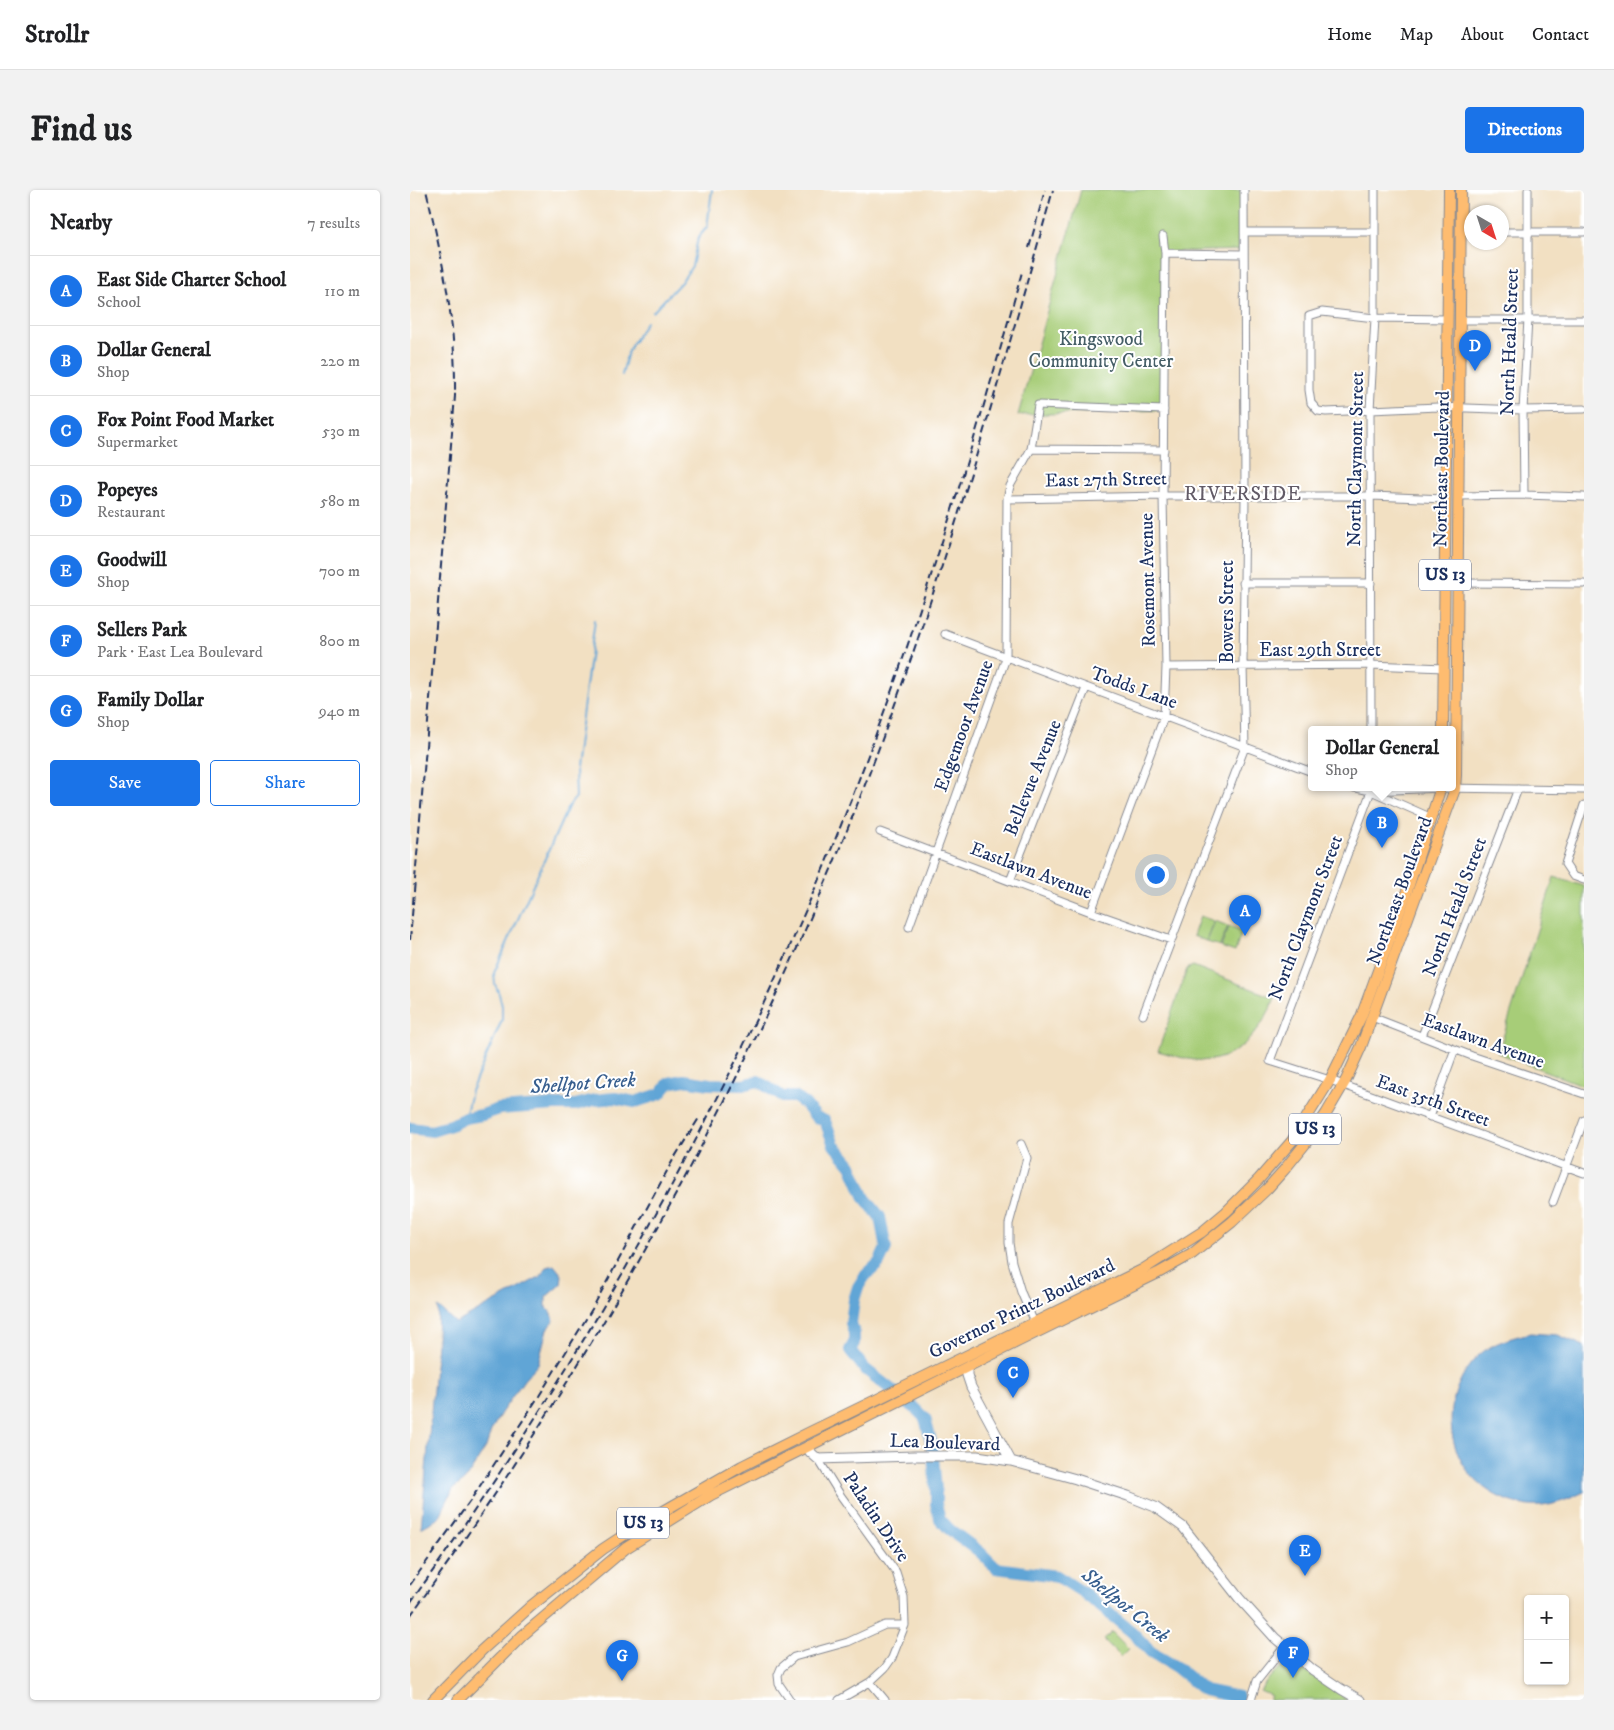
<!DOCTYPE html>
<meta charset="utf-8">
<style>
:root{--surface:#fff;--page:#f2f2f2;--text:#202124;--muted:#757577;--line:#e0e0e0;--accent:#1a73e8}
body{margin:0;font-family:"IM FELL DW Pica",serif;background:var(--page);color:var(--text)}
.controls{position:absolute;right:15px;bottom:15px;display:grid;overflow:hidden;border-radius:5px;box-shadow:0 1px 4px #0004}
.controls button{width:45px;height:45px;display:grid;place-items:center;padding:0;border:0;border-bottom:1px solid var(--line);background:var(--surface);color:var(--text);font:25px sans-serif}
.compass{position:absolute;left:1054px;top:15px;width:45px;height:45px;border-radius:50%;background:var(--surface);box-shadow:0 1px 4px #0004;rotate:141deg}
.you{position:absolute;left:745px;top:684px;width:18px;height:18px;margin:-12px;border:4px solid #fff;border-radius:50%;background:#1a73e8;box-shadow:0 0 0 8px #1a73e833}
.badge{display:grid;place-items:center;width:32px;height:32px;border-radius:50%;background:var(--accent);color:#fff;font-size:16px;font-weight:700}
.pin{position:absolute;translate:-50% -41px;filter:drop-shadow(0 1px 2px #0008)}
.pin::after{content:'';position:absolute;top:26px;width:18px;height:15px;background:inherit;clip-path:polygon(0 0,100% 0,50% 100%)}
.popup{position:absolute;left:898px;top:536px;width:148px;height:65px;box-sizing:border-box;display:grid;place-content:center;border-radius:5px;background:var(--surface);filter:drop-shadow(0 1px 4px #0005);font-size:16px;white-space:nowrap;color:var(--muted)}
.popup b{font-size:19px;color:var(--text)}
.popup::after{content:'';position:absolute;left:50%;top:100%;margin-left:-10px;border:10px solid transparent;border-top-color:var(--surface)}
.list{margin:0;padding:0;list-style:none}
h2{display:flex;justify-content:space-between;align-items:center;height:65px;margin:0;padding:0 20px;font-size:21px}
h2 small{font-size:16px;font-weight:400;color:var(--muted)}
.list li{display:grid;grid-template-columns:32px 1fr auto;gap:15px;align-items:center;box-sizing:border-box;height:70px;padding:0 20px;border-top:1px solid var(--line)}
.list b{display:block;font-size:19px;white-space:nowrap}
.list p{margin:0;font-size:16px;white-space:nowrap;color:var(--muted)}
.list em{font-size:16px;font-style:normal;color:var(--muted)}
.actions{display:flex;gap:10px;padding:15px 20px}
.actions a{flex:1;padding:11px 0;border:1px solid var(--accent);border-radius:5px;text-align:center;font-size:18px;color:var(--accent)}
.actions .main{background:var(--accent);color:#fff}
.map{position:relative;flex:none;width:1174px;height:1510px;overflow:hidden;border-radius:5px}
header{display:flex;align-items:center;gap:30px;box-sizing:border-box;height:70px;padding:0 25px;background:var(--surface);border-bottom:1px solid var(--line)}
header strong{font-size:24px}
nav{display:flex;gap:28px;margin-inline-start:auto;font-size:18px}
.intro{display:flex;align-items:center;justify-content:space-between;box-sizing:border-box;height:120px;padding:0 30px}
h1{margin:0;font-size:35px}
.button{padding:12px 22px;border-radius:5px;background:var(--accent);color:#fff;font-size:18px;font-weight:700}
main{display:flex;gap:30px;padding:0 30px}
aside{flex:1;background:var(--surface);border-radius:5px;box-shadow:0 1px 4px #0004}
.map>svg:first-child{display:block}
.green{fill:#a7cd78;stroke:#617e6b}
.water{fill:#61a5d6;stroke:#3e6a9a}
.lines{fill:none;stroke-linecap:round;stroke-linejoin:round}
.stream{stroke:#61a5d6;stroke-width:2}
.river{stroke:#61a5d6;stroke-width:12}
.minor-casing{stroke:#868890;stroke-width:9}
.tertiary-casing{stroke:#868890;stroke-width:11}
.primary-casing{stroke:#868890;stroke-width:12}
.minor{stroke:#fff;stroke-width:7}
.tertiary{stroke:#fff;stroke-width:9}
.primary{stroke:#febc70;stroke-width:10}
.rail{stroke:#1b2f5e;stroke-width:2;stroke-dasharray:8 4;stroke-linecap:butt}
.labels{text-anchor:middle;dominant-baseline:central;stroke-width:4;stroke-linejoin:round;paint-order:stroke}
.shield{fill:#fff;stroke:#5f6d8e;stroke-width:1}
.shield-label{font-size:18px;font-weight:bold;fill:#1b2f5e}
.park-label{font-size:19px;fill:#455e66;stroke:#fff}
.street-label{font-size:19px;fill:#1b2f5e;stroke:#fff}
.neighbourhood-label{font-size:20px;letter-spacing:1px;fill:#625b67;stroke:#fff}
.water-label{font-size:20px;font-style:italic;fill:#375e8e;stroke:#fff}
</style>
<header>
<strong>Strollr</strong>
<nav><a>Home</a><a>Map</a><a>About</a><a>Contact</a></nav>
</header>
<div class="intro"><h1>Find us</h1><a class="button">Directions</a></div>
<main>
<aside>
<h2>Nearby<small>7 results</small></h2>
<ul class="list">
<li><span class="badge">A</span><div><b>East Side Charter School</b><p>School</p></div><em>110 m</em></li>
<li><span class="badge">B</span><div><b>Dollar General</b><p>Shop</p></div><em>220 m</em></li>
<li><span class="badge">C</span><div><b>Fox Point Food Market</b><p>Supermarket</p></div><em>530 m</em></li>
<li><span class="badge">D</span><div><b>Popeyes</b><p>Restaurant</p></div><em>580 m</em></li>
<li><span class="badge">E</span><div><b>Goodwill</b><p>Shop</p></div><em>700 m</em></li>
<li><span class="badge">F</span><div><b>Sellers Park</b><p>Park · East Lea Boulevard</p></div><em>800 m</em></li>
<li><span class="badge">G</span><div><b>Family Dollar</b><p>Shop</p></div><em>940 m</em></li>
</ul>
<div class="actions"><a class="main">Save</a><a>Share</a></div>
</aside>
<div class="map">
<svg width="1174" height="1510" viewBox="0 0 1174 1510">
<rect width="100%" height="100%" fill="#fff"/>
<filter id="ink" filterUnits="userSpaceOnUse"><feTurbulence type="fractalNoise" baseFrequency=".02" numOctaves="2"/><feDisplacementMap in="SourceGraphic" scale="10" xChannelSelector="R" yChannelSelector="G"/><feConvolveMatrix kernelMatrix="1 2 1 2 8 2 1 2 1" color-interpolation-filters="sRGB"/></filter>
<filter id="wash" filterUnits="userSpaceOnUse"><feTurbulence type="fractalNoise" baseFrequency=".0096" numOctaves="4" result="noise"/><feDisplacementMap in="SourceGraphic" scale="20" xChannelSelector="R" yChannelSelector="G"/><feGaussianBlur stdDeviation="1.12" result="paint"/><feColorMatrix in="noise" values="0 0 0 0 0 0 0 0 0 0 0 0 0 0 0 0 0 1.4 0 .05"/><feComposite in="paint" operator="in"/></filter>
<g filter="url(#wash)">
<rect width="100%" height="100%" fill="#f2e0c2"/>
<!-- green -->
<path class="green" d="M 671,0 L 833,0 L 833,60 L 754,62 L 754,220 L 608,225 Z
M 1144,687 L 1174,696 L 1174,896 L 1088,863 Z
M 790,726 L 804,731 L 796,751 L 783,746 Z
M 805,731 L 818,736 L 810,756 L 797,752 Z
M 819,736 L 832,741 L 825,762 L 811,757 Z
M 783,776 L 865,808 C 851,841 826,875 785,870 C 773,869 760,864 748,861 L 777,779 Z
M 702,1442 L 719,1459 L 711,1467 L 694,1450 Z
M 882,1474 L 891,1478 L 939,1510 L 859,1510 L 861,1506 L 850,1501 C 859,1488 866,1476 882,1474 Z"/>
<!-- water -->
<path class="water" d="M 144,1075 L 152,1085 L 151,1094 L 136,1107 L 136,1117 L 142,1124 L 144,1130 L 137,1139 L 128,1174 L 114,1190 L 91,1223 L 81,1241 L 76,1257 L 55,1290 L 43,1299 L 29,1328 L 11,1338 L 27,1153 L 28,1117 L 46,1133 L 131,1086 L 136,1077 Z
M 1120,1143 L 1148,1145 L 1174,1156 L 1174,1302 C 1157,1310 1139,1318 1119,1316 C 1062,1308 1028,1256 1046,1201 C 1050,1189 1058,1175 1068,1166 C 1083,1152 1101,1148 1120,1143 Z"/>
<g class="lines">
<!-- stream -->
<path class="stream" d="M 243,122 L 272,91 L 282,76 L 288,48 L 297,37 L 302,0
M 212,185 L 218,161 L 236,132
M 55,928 L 61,901 L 92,830 L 92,816 L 89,804 L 85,794 L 84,783 L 158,617 L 166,607 L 165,579 L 185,430"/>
<!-- river -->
<path class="river" d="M 0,938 L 22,941 L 41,935 L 55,928 L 72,925 L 89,919 L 144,915 L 165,915 L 184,910 L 205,908 L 225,912 L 250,904 L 259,893 L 274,890 L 300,894 L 333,895 L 348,891 L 373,907 L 385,907 L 395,914 L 406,927 L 415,931 L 424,955 L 441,975 L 455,1008 L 470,1027 L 476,1058 L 469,1073 L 455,1086 L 448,1097 L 444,1110 L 441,1133 L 444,1143 L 444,1153 L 440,1160 L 455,1179 L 505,1218 L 515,1228 L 522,1255 L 526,1300 L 526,1314 L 530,1329 L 539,1339 L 570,1362 L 586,1378 L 647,1386 L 674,1403 L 722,1442 L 741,1462 L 766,1477 L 794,1500 L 828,1507"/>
</g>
</g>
<g filter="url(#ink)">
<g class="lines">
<defs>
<path id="minor" d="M 1051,41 L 1062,41
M 834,42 L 964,42
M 1092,42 L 1174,42
M 755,63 L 833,64
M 1038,129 L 965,128 L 912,122 L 899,126 L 899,200 L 901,213 L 908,221 L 916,222 L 1028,217 L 1113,220 L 1174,219
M 1050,130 L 1174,130
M 621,259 L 754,260
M 1114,305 L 1113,220 L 1118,129 L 1118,0
M 1049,306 L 1114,305 L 1174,307
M 597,309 L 753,306 L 962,306 L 1035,309
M 833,393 L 961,393
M 1048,393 L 1174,394
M 535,444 L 902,582
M 756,477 L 961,475 L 1034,478
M 961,539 L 960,220 L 965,128 L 965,0
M 941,597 L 961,601 L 1022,628
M 961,597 L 961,601 L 860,871 L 920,890 L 1174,983
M 961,601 L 1031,598 L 1174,600
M 1174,615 L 1155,674 L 1163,686 L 1174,690
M 470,642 L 681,722 L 761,750
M 600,691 L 676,498
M 681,722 L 754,527 L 756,477 L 753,306 L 755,63 L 753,46
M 499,737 L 596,468 L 597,309 L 600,296 L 621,259 L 628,215 L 754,220
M 733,825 L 835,557 L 833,476 L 835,307 L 834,0
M 962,827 L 1062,866 L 1174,904
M 1012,846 L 1108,599
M 1020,927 L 1045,859
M 611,954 L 617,968 L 599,1034 L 599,1053 L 602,1072 L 611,1102 L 625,1135
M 1143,1012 L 1174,930
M 408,1269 L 431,1306 L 486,1382 L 494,1407 L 495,1435 L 482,1468 L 475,1478 L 460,1492 L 429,1510
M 460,1492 L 475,1510
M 380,1510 L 369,1494 L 368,1485 L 371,1478 L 384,1467 L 438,1452 L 475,1435 L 495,1435
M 841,1510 L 847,1491 L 875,1456"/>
<path id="tertiary" d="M 557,1177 L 557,1185 L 561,1197 L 601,1271
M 398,1256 L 400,1262 L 408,1269 L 504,1266 L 567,1266 L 601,1271 L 666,1289 L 718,1306 L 745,1317 L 773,1337 L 829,1408 L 865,1448 L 903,1480 L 931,1499 L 950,1510"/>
<path id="primary" d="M 1033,539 L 1039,0
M 23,1510 L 72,1460 L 121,1416 L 193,1359 L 231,1334 L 332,1276 L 398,1243 L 732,1080 L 792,1042 L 816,1022 L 849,989 L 882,951 L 920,890 L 951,827 L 996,704 L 1031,597
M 48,1510 L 113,1445 L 216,1358 L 301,1305 L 609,1151 L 748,1083 L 782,1064 L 822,1032 L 857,999 L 874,980 L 895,954 L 916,924 L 936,890 L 951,857 L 1045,599 L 1046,585 L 1051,0"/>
</defs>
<!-- minor casing -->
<use href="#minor" class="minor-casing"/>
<!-- tertiary casing -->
<use href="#tertiary" class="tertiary-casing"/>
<!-- primary casing -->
<use href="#primary" class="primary-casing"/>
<!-- minor -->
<use href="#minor" class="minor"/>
<!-- tertiary -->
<use href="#tertiary" class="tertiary"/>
<!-- primary -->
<use href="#primary" class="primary"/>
<!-- rail -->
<path class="rail" d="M 619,58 L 635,0
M 0,750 L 45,206 C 46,133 33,71 16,0
M 0,1395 L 60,1311 L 129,1206 L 182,1119 L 263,970 L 289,928
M 0,1413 C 150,1204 279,982 384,747 C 479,532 549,308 612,82
M 0,1426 C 183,1174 335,901 449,610 C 527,411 585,206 643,0"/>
</g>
</g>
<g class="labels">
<!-- shield labels -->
<g class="shield">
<rect x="1009" y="369.5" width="52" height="31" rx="4"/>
<rect x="879" y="923.5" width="52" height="31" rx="4"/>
<rect x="207" y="1317.5" width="52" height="31" rx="4"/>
</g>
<g class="shield-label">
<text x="1035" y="385">US 13</text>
<text x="905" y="939">US 13</text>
<text x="233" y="1333">US 13</text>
</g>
<!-- park labels -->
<g class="park-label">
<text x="691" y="149">Kingswood<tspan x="691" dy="22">Community Center</tspan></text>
</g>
<!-- street labels -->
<g class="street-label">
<text transform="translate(1100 152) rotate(-88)">North Heald Street</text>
<text transform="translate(946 269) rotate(-89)">North Claymont Street</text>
<text transform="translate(1032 279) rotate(-89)">Northeast Boulevard</text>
<text transform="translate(696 290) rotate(-1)">East 27th Street</text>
<text transform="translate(738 390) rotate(-91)">Rosemont Avenue</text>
<text transform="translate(817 422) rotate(-90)">Bowers Street</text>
<text x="910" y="460">East 29th Street</text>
<text transform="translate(724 498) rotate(20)">Todds Lane</text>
<text transform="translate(554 536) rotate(-70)">Edgemoor Avenue</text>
<text transform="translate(623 588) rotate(-68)">Bellevue Avenue</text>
<text transform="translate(621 681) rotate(21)">Eastlawn Avenue</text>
<text transform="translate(990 701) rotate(-70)">Northeast Boulevard</text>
<text transform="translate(1045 717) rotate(-69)">North Heald Street</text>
<text transform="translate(896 728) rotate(-69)">North Claymont Street</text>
<text transform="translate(1073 851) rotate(20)">Eastlawn Avenue</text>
<text transform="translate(1023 911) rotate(20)">East 35th Street</text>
<text transform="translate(612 1119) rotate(-26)">Governor Printz Boulevard</text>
<text transform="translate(535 1253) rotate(2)">Lea Boulevard</text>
<text transform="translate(466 1327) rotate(56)">Paladin Drive</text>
</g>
<!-- neighbourhood labels -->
<g class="neighbourhood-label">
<text x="833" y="304">RIVERSIDE</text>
</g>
<!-- water labels -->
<g class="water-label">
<text transform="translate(173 894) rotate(-4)">Shellpot Creek</text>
<text transform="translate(715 1416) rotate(39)">Shellpot Creek</text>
</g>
</g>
</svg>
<div class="controls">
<button>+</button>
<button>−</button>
</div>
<svg class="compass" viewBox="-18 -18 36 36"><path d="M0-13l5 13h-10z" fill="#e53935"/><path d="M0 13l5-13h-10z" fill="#757577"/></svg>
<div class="you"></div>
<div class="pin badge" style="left:835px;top:746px">A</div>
<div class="pin badge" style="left:972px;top:658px">B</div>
<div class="popup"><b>Dollar General</b>Shop</div>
<div class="pin badge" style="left:603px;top:1208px">C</div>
<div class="pin badge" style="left:1065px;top:181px">D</div>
<div class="pin badge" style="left:895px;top:1386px">E</div>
<div class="pin badge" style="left:883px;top:1488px">F</div>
<div class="pin badge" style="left:212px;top:1491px">G</div>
</div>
</main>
